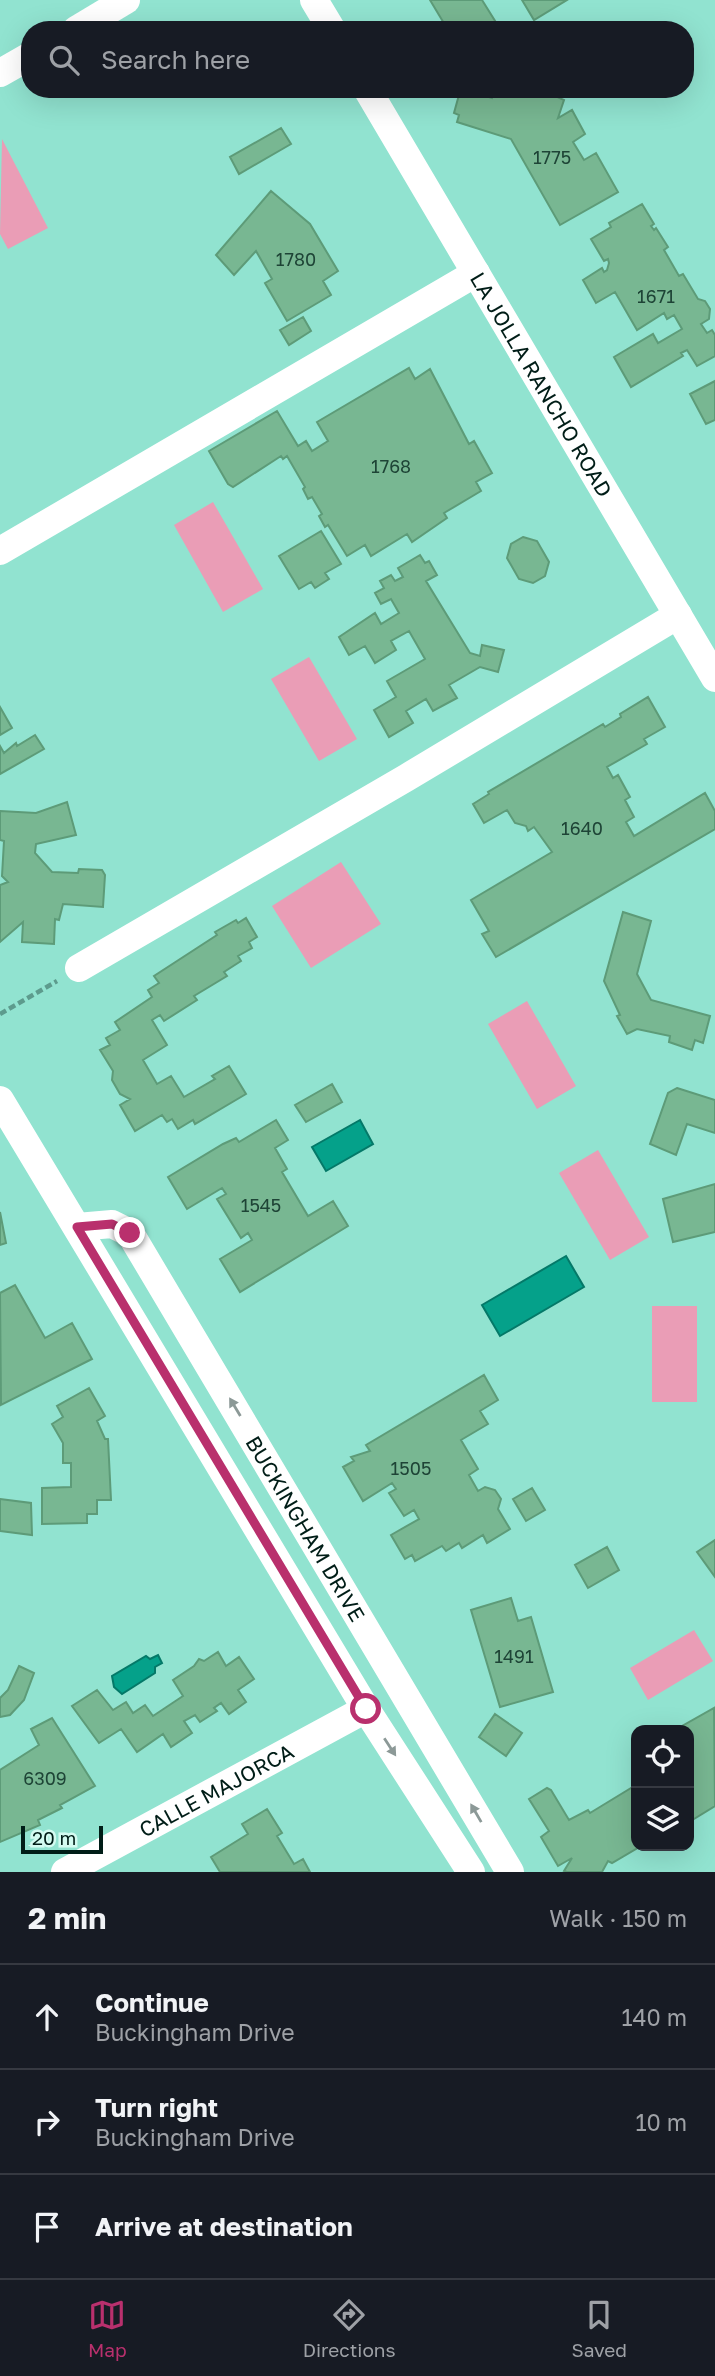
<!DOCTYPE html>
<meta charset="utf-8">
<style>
:root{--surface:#171b24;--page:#20242c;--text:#f1f3f6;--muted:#9ea1a6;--line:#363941;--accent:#b9306d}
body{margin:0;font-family:"Golos Text",sans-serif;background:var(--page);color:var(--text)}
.controls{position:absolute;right:21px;bottom:21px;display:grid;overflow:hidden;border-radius:14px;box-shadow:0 7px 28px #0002}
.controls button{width:63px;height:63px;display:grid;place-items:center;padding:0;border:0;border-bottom:2px solid var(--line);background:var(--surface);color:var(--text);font:35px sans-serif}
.scale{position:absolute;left:21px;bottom:18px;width:82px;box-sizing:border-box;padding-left:7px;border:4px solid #001d17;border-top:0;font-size:19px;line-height:24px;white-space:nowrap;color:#001d17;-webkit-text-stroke:5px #d4fbf1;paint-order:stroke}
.stop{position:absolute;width:21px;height:21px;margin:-16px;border:5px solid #b9306d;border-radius:50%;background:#fff}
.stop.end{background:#b9306d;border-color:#fff;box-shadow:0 2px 7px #0008}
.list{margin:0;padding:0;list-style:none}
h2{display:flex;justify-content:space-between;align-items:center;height:91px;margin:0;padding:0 28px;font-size:30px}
h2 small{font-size:23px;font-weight:400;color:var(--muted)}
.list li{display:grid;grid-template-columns:46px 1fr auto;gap:21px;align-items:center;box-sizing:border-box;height:105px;padding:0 28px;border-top:2px solid var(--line)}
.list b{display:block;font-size:26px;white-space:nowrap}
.list p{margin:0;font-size:23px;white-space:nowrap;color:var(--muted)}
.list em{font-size:23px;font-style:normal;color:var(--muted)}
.icon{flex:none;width:38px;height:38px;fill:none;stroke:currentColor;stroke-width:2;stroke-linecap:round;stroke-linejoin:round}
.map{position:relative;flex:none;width:715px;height:1872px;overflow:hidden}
.search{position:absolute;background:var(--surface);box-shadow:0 7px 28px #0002;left:21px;right:21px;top:21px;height:77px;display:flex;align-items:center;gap:18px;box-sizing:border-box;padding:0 24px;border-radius:28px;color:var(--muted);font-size:26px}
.sheet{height:406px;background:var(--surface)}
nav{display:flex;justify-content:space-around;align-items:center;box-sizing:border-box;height:98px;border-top:2px solid var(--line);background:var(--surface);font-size:19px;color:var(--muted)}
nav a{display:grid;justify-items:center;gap:4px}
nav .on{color:var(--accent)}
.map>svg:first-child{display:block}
.green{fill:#ea9db6}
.water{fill:#05a18a;stroke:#047968;stroke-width:2}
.building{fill:#78b792;stroke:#5d9b78;stroke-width:2}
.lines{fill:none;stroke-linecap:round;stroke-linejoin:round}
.path{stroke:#5d9b8d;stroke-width:4.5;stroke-dasharray:7 3.5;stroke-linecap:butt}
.minor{stroke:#fff;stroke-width:28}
.oneway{fill:#8c9997}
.route{stroke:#b9306d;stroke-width:9}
.labels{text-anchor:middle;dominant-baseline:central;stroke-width:7;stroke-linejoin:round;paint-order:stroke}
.number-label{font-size:18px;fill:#1e4436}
.street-label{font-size:21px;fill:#001d17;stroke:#d4fbf1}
</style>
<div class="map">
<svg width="715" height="1872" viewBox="0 0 715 1872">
<rect width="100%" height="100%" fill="#91e3d0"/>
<!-- green -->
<path class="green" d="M 2,139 L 48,228 L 8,249 L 0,234 Z
M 213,502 L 263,589 L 223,612 L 174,525 Z
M 309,657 L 357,739 L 319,761 L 271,679 Z
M 341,862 L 381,924 L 311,968 L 272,906 Z
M 527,1001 L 576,1086 L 537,1109 L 488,1024 Z
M 598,1150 L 649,1237 L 610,1260 L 559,1173 Z
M 652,1306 L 697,1306 L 697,1402 L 652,1402 Z
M 694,1630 L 713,1661 L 648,1700 L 630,1668 Z"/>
<!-- water -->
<path class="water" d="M 360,1120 L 373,1144 L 326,1171 L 312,1147 Z
M 566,1256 L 584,1287 L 500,1336 L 482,1305 Z
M 158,1655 L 162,1663 L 155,1667 L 155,1673 L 122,1694 L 114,1687 L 112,1676 L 146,1656 L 150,1659 Z"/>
<!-- building -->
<path class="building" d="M 430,0 L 482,0 L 497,24 L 488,30 L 448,30 Z
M 522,0 L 567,0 L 534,20 Z
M 495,89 L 540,89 L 564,100 L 558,118 L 572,110 L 585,134 L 573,142 L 584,160 L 596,153 L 618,192 L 560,225 L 511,139 L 457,122 L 459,115 L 454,113 L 459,95 L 465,96 L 466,90 L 492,98 Z
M 281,128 L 291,144 L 239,174 L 230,157 Z
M 271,191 L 310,224 L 338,271 L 323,281 L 331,295 L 287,321 L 265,283 L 272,279 L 256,251 L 234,275 L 216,255 Z
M 642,204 L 654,224 L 651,226 L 654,230 L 656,228 L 668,247 L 664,250 L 679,276 L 683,274 L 698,299 L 705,301 L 710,309 L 709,319 L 701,324 L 707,333 L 712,330 L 715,335 L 715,356 L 697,366 L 687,350 L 681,353 L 683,356 L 631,387 L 614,357 L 653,334 L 658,343 L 682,329 L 674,315 L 667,319 L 664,313 L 637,330 L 615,292 L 596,303 L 583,280 L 602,268 L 604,272 L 607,270 L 609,263 L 608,259 L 604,261 L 591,239 L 611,227 L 609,223 Z
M 303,317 L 311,331 L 289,345 L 280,330 Z
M 409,368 L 415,379 L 430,369 L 469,444 L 474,441 L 492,473 L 476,482 L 481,491 L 444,513 L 447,518 L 412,542 L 407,534 L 371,556 L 365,545 L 347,556 L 328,525 L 325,527 L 319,516 L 322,514 L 312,497 L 308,499 L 303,489 L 305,487 L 287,456 L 283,459 L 281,456 L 233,487 L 228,484 L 209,451 L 277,411 L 298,446 L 306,441 L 312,451 L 328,441 L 317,422 Z
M 715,381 L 715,420 L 706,424 L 690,394 Z
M 321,531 L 341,564 L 325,573 L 329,579 L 315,588 L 311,582 L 299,589 L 279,556 Z
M 523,537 L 537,541 L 549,562 L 545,576 L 533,583 L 519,579 L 507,558 L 511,544 Z
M 420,555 L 425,563 L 429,561 L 437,575 L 426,581 L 470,653 L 480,656 L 482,645 L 504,650 L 498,672 L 480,667 L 449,685 L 457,698 L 433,711 L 426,699 L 406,711 L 413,723 L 389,737 L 374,710 L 396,697 L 387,681 L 425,659 L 409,631 L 391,641 L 396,650 L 375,663 L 365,646 L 349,655 L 339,637 L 375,613 L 381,624 L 399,613 L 391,599 L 381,604 L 375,593 L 384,588 L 380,581 L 391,575 L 395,581 L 403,577 L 398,568 Z
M 648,697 L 665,727 L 644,739 L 647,744 L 607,767 L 613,778 L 618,775 L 630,797 L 625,800 L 634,817 L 626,822 L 634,836 L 705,793 L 715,811 L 715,829 L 496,957 L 482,934 L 489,931 L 471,900 L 552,852 L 534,827 L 528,831 L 526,826 L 515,823 L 507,810 L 484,823 L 473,804 L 489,794 L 488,792 L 603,724 L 605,727 L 621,717 L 620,714 Z
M 0,707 L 12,728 L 0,735 Z
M 35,735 L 44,749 L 0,774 L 0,746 L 4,753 L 16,743 L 17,746 Z
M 67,802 L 76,835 L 36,844 L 35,853 L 52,872 L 78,873 L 79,869 L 102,870 L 105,875 L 103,907 L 63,904 L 59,920 L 55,919 L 54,944 L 22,942 L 23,922 L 0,942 L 0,885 L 8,882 L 2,876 L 4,841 L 0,840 L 0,811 L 36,813 Z
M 623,912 L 651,921 L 637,974 L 651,1000 L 710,1016 L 703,1043 L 695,1040 L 692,1050 L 669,1042 L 670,1036 L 637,1029 L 627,1034 L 617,1016 L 620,1015 L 604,981 Z
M 246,918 L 257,937 L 249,942 L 252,948 L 238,956 L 241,961 L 224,972 L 227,976 L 194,996 L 197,1000 L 164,1021 L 160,1015 L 152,1020 L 167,1045 L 143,1060 L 157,1084 L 171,1076 L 184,1097 L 215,1079 L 212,1076 L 229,1066 L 246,1094 L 195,1124 L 193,1120 L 178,1129 L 172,1119 L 167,1122 L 162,1115 L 135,1131 L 120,1105 L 130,1099 L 120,1094 L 112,1080 L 113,1071 L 100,1050 L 110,1045 L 106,1038 L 120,1030 L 115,1022 L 152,997 L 148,990 L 159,983 L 154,976 L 217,935 L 215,932 L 236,920 L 238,923 Z
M 332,1084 L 342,1102 L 306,1122 L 295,1105 Z
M 677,1088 L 715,1100 L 715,1133 L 687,1124 L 676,1155 L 650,1144 L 668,1093 Z
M 276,1120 L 288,1140 L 275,1148 L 287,1169 L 282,1172 L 308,1216 L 333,1201 L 348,1226 L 240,1292 L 220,1259 L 252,1240 L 248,1233 L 241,1238 L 217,1199 L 226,1194 L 222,1188 L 187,1209 L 168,1177 L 223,1144 L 236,1138 L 239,1142 Z
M 715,1184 L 715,1232 L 673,1242 L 663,1199 Z
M 0,1212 L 6,1243 L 0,1245 Z
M 15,1285 L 45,1338 L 72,1323 L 92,1359 L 1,1405 L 0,1293 Z
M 484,1375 L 498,1400 L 480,1411 L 488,1424 L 461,1440 L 478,1469 L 469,1475 L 478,1491 L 485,1487 L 495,1490 L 501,1499 L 498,1509 L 510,1529 L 487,1543 L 483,1535 L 462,1548 L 459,1543 L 446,1551 L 442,1546 L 415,1561 L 412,1555 L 405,1559 L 391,1535 L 419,1519 L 414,1510 L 404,1516 L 389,1493 L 396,1489 L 392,1483 L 363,1501 L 343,1467 L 354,1461 L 351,1457 L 370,1451 L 366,1445 Z
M 89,1388 L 105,1416 L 97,1421 L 105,1439 L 108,1439 L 111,1500 L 97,1500 L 97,1514 L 87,1514 L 87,1523 L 42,1524 L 42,1488 L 71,1487 L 71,1463 L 63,1463 L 63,1443 L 52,1424 L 63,1417 L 57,1406 Z
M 532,1488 L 545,1510 L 526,1521 L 513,1499 Z
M 0,1499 L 31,1503 L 32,1535 L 0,1531 Z
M 715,1540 L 715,1577 L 697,1552 Z
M 607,1547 L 619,1570 L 588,1588 L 575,1565 Z
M 511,1598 L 518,1621 L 531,1617 L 553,1692 L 500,1707 L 471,1610 Z
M 218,1652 L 226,1666 L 239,1657 L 254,1679 L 238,1690 L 246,1702 L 229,1714 L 221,1703 L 214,1708 L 217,1711 L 200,1722 L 195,1715 L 184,1721 L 192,1733 L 171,1747 L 163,1734 L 137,1752 L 121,1729 L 99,1743 L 72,1706 L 97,1690 L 113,1710 L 126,1702 L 133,1713 L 145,1705 L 153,1716 L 183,1696 L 173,1680 L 194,1666 L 199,1659 L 204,1661 Z
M 19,1666 L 34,1673 L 24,1700 L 10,1715 L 0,1717 L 0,1698 L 8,1690 Z
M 714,1708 L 715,1806 L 689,1822 L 689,1730 L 675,1730 Z
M 495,1714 L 522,1733 L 506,1756 L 479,1737 Z
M 52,1718 L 95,1786 L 60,1805 L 62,1808 L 38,1820 L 40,1825 L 0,1842 L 0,1770 L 39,1745 L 31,1729 Z
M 636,1785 L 636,1846 L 641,1846 L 612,1863 L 608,1861 L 602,1872 L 567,1872 L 564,1871 L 572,1858 L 558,1866 L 541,1837 L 549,1831 L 529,1799 L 547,1788 L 551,1790 L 569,1820 L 588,1810 L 590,1813 Z
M 267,1809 L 282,1833 L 277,1836 L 294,1864 L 303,1859 L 310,1872 L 220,1872 L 211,1857 L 248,1834 L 242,1824 Z"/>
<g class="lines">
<!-- path -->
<path class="path" d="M 0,1014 L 57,981"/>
<!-- minor -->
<g class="minor">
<path d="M 314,0 L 332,30"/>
<path d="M 76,30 L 126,0"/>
<path d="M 0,73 L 30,56"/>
<path id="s1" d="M 367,89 L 715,678"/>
<path d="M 0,551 L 476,273"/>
<path d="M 79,968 L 406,778 L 678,615"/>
<path d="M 0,1100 L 366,1709 L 471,1872"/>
<path id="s2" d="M 77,1227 L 112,1224 L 130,1233 L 510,1872"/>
<path id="s3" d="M 65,1872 L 366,1709"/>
</g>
</g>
<!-- one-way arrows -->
<defs><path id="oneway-solid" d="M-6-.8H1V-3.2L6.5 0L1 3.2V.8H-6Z" transform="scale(1.75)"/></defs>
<g class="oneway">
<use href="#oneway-solid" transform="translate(235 1407) rotate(-121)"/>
<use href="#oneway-solid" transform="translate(390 1747) rotate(57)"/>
<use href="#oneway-solid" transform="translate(476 1813) rotate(-120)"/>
</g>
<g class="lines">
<!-- route -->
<path class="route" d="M 130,1233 L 112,1224 L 77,1227 L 366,1709"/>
</g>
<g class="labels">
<!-- number labels -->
<g class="number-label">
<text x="552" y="157">1775</text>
<text x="296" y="259">1780</text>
<text x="656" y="296">1671</text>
<text x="391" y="466">1768</text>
<text x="582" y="828">1640</text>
<text x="261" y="1205">1545</text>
<text x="411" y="1468">1505</text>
<text x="514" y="1656">1491</text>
<text x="45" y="1778">6309</text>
</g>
<!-- street labels -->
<g class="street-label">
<text stroke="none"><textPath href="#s1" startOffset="343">LA JOLLA RANCHO ROAD</textPath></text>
<text stroke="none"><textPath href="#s2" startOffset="399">BUCKINGHAM DRIVE</textPath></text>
<text stroke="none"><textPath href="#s3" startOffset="172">CALLE MAJORCA</textPath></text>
</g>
</g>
</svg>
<div class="controls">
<button><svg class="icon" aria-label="locate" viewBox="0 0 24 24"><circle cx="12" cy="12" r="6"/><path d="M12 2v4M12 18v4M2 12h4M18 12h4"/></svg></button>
<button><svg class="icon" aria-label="layers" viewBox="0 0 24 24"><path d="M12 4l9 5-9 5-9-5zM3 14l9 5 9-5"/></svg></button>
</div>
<div class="scale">20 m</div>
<div class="stop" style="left:366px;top:1709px"></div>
<div class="stop end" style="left:130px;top:1233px"></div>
<div class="search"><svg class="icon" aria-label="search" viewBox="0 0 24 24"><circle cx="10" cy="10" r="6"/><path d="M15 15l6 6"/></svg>Search here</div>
</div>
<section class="sheet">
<h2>2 min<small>Walk · 150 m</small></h2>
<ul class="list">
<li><svg class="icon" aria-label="ahead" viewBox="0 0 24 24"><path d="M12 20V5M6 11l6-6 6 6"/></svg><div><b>Continue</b><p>Buckingham Drive</p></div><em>140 m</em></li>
<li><svg class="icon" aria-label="right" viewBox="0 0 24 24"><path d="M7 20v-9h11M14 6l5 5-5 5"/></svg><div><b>Turn right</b><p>Buckingham Drive</p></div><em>10 m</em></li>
<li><svg class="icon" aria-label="arrive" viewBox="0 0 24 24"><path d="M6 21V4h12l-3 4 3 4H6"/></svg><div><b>Arrive at destination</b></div></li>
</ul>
</section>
<nav>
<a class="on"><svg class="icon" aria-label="map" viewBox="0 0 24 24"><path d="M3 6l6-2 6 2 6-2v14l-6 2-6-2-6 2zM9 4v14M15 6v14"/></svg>Map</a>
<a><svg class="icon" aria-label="directions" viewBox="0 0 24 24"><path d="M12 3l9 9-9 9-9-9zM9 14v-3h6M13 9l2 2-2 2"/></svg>Directions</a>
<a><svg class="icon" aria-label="saved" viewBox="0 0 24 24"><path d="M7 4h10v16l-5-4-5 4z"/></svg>Saved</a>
</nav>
